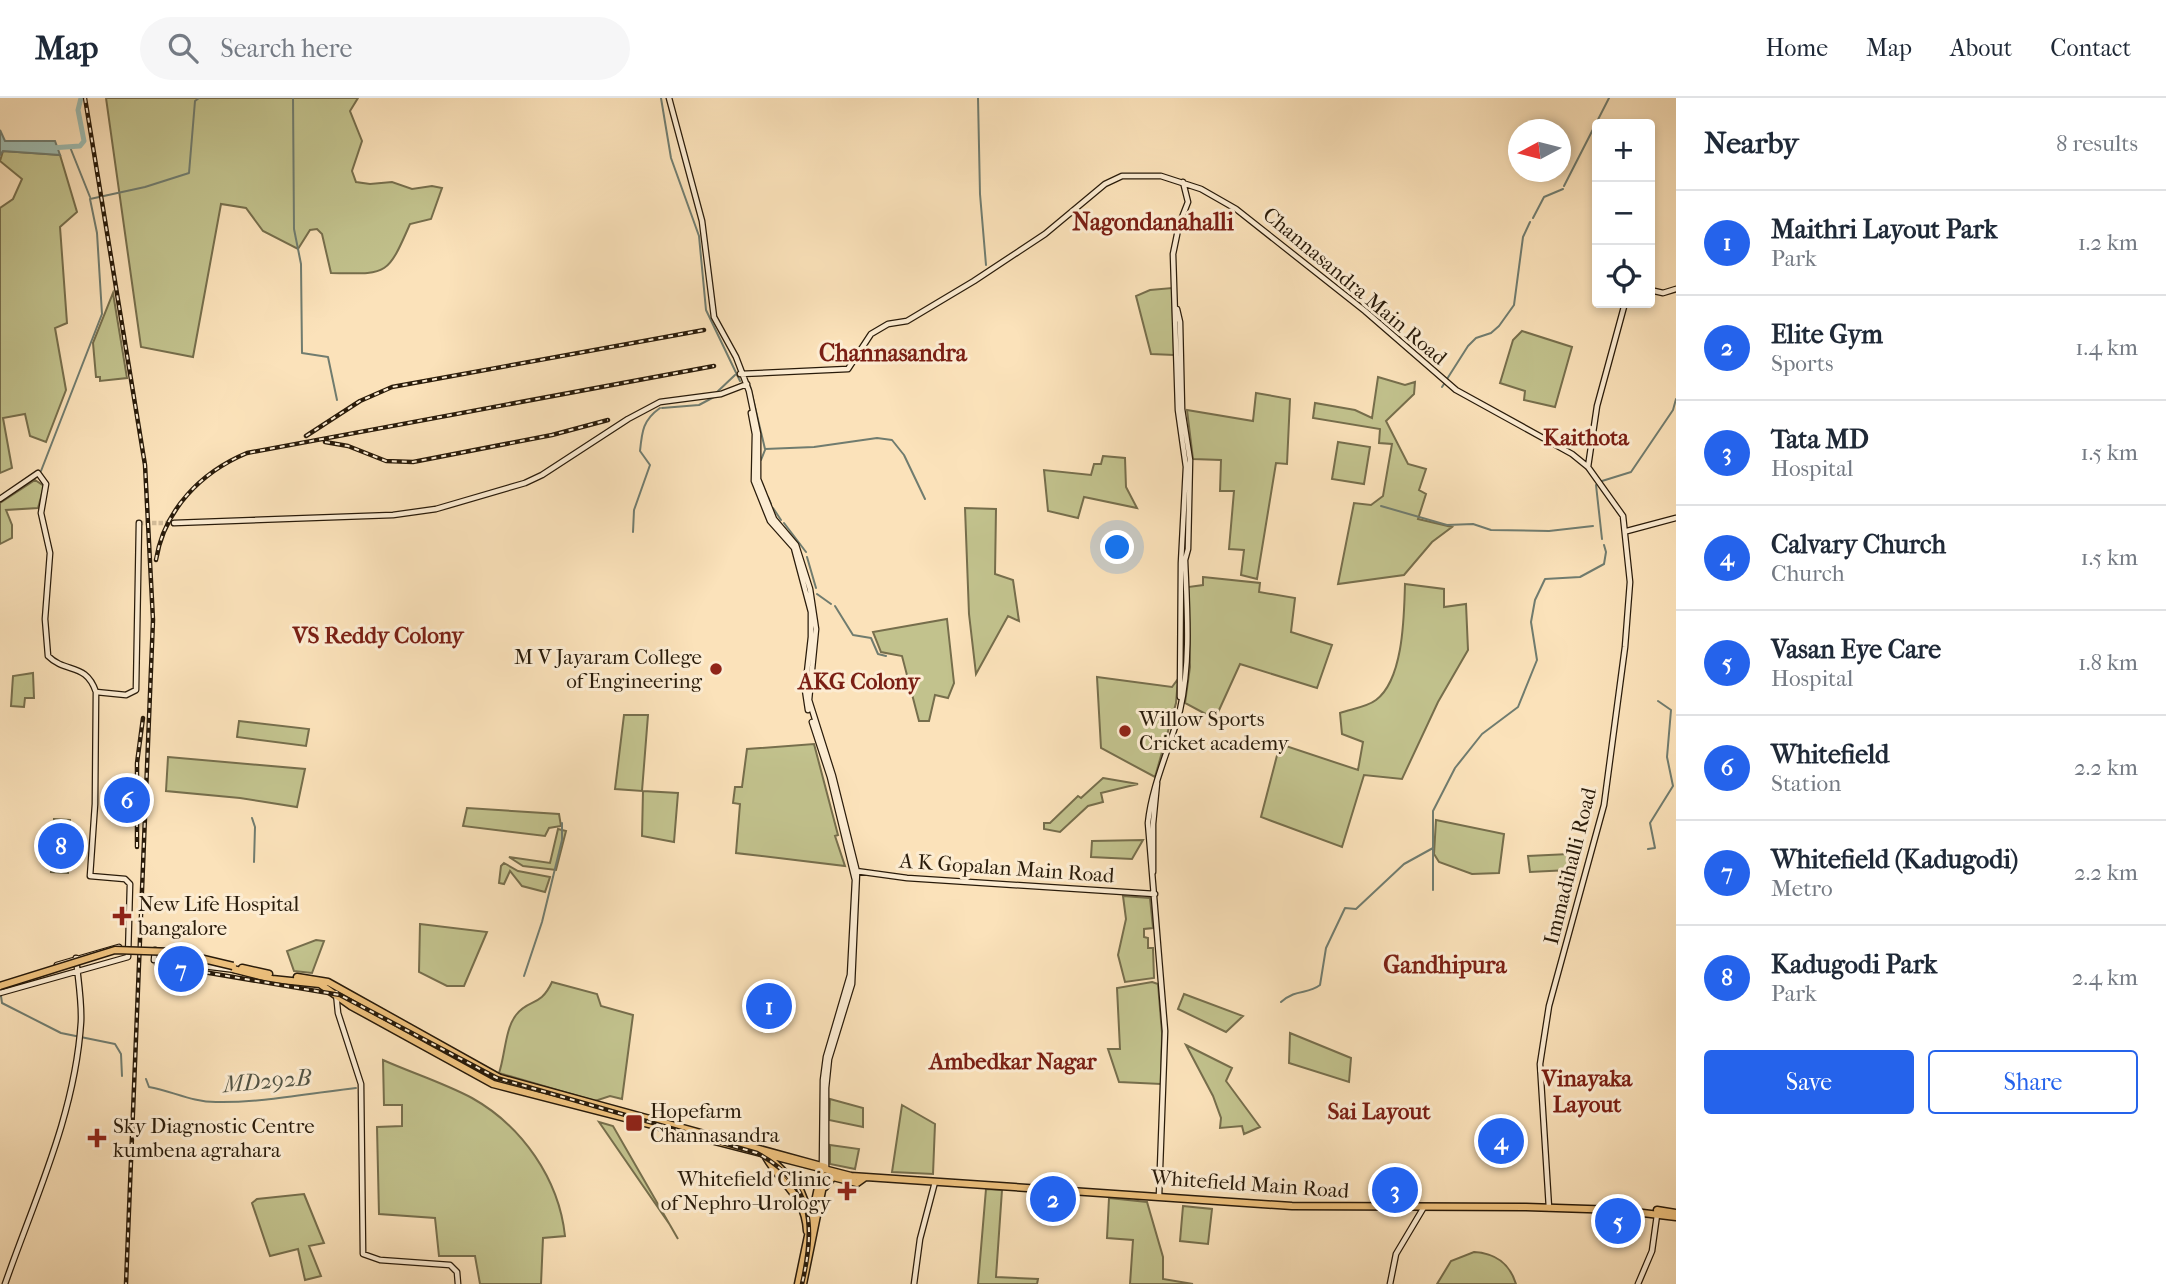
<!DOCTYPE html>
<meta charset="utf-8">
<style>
:root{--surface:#fff;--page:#f6f6f7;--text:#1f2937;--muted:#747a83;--line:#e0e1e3;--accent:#2563eb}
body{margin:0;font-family:"IM FELL French Canon",serif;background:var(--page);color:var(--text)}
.controls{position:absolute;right:21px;top:21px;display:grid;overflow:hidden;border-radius:7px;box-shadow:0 4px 10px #0003}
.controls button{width:63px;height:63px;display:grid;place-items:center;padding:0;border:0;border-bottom:2px solid var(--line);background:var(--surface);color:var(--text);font:35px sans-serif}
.compass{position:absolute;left:1508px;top:21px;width:63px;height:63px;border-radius:50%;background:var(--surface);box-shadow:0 4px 10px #0003;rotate:263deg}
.you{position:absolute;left:1118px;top:450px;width:24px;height:24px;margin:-18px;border:5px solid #fff;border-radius:50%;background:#1a73e8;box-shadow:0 0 0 10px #1a73e833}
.badge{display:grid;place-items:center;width:46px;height:46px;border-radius:50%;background:var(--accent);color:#fff;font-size:23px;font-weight:700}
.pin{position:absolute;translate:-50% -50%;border:4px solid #fff;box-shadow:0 2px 7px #0006}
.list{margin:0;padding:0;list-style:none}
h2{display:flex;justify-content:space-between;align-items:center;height:91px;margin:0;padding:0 28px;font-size:30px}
h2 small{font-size:23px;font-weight:400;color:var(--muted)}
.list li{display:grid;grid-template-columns:46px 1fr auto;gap:21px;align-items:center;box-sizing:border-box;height:105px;padding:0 28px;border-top:2px solid var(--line)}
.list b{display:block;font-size:26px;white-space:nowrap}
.list p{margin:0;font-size:23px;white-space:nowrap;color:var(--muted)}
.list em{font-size:23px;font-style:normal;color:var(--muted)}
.actions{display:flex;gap:14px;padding:21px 28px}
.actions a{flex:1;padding:16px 0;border:2px solid var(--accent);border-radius:7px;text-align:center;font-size:24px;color:var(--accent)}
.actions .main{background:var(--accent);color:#fff}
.icon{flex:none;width:38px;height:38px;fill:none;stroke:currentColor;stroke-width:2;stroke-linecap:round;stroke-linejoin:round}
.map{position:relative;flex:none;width:1676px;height:1186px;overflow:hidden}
header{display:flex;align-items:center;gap:42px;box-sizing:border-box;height:98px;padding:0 35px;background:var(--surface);border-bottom:2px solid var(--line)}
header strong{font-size:33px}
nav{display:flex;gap:38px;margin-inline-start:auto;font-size:24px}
.search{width:490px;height:63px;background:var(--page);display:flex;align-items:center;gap:18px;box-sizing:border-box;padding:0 24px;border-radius:38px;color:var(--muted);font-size:26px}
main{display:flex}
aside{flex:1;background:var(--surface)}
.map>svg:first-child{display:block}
.green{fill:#c2c28d;stroke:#766e4c;stroke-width:2}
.water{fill:#9fbdb2;stroke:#707c6f;stroke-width:2}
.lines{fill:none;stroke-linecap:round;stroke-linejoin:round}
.stream{stroke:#707c6f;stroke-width:2}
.river{stroke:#9fbdb2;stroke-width:5}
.secondary-tunnel{stroke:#d1ba97;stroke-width:4.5;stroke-dasharray:4.5 2;stroke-linecap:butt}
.secondary-casing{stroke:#291b0a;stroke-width:7}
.primary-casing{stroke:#291b0a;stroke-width:9}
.secondary{stroke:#fcecd2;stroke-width:4.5}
.primary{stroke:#eec17d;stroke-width:6}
.rail-casing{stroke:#291b0a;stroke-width:4.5}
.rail{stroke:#fcecd2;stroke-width:2;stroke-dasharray:5;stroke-linecap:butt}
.primary-bridge-casing{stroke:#291b0a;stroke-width:9;stroke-linecap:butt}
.primary-bridge{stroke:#eec17d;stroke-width:6}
.poi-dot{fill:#8f2418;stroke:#fcecd2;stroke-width:2.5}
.labels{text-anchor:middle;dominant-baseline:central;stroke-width:6;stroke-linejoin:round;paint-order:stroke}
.street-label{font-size:21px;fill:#291b0a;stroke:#fcecd2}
.poi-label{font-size:21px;fill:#291b0a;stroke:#fcecd2;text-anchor:start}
.neighbourhood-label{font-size:23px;font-weight:bold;fill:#7a1f14;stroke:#fcecd2}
.water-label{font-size:23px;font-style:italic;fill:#525445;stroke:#fcecd2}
.quarter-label{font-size:24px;font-weight:bold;fill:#7a1f14;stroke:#fcecd2}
</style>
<header>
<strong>Map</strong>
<div class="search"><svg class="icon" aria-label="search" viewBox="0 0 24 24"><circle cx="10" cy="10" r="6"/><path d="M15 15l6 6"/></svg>Search here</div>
<nav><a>Home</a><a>Map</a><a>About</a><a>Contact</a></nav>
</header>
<main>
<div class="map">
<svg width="1676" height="1186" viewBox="0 0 1676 1186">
<rect width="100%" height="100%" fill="#fbe2ba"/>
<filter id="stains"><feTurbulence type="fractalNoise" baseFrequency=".00286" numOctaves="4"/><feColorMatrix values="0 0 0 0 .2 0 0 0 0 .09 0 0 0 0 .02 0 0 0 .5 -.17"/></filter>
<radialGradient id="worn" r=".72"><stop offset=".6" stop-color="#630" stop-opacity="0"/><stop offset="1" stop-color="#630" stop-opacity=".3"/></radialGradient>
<!-- green -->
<path class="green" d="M 106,0 L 358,0 L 350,13 L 362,43 L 352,73 L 356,84 L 370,86 L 392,84 L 412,91 L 432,88 L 442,90 L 431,121 L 410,126 C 387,179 387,176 331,175 L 322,136 L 317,131 L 310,132 L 298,151 L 263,133 L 246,110 L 221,106 L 193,259 L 141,249 Z
M 3,53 L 60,57 L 77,114 L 60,129 L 67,225 L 55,230 L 66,292 L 46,344 L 30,338 L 25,316 L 3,320 L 12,370 L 0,375 L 0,110 L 13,101 L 22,81 L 0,63 Z
M 1172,190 L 1174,257 L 1151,256 L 1136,198 L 1150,192 Z
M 113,195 L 127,280 L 100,283 L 100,279 L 96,279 L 93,245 Z
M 1522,233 L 1572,249 L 1555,309 L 1524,302 L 1525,293 L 1500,285 L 1513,242 Z
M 1378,279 L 1405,287 L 1415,284 L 1414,296 L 1386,323 L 1408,366 L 1426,371 L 1419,392 L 1426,396 L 1418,421 L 1452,429 L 1432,444 L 1404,477 L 1338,486 L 1354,405 L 1371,407 L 1383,398 L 1392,346 L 1379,345 L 1380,331 L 1313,320 L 1315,305 L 1355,312 L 1372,320 Z
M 1256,295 L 1290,301 L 1287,366 L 1276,365 L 1257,481 L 1241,477 L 1244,452 L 1229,451 L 1234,393 L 1220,393 L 1221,362 L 1193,361 L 1187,312 L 1253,323 Z
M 1338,344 L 1370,349 L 1364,386 L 1332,381 Z
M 1103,358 L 1125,360 L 1126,389 L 1137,410 L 1084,399 L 1078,420 L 1048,413 L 1044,372 L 1091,377 L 1094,366 L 1101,366 Z
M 35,382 L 44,388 L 38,410 L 6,412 L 12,427 L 12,440 L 0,446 L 0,405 Z
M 965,410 L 996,411 L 995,476 L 1013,482 L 1019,523 L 1008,518 L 976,576 L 969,516 Z
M 1203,479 L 1260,485 L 1259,494 L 1295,500 L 1291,534 L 1332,547 L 1317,590 L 1240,566 L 1215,621 L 1185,605 L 1190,569 L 1188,489 L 1203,487 Z
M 1405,486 L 1444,491 L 1444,509 L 1466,506 L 1468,552 L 1438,604 L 1402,681 L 1364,677 L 1342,749 L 1261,719 L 1280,646 L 1358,672 L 1363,644 L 1342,636 L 1340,615 C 1351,611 1367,609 1376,602 C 1404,581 1404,516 1405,486 Z
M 947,521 L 954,585 L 948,600 L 935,597 L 929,623 L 919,623 L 902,558 L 881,554 L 873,534 Z
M 33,575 L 34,600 L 25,600 L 24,609 L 11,608 L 13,578 Z
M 1097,579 L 1172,589 L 1178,581 L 1176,605 L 1155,679 L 1101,650 Z
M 624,617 L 648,617 L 642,693 L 615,691 Z
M 239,623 L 309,631 L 306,648 L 237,639 Z
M 814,646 L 838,737 L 835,738 L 845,768 L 736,755 L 740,706 L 733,705 L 735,689 L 742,689 L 747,651 Z
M 168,659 L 305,671 L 297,709 L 240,700 L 166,693 Z
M 1103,680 L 1138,686 L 1101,695 L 1103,704 L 1088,708 L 1060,734 L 1044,731 L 1044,725 L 1050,725 L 1078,698 L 1081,700 Z
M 643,693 L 678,695 L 674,744 L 642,738 Z
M 467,710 L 559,716 L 561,728 L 549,730 L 545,738 L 463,728 Z
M 54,721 L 70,722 L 68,775 L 51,774 Z
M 1436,722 L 1504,736 L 1499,775 L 1472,776 L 1439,764 L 1434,756 Z
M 558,731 L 566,733 L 556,772 L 523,768 L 509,759 L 550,765 Z
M 1143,742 L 1132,761 L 1091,759 L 1092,743 Z
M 1569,756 L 1569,772 L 1530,774 L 1528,758 Z
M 504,765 L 518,773 L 550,779 L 545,794 L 522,788 L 510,773 L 504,786 L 499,785 L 501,768 Z
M 1123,798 L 1150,800 L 1153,830 L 1144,831 L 1144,839 L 1148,840 L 1148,850 L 1153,850 L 1154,880 L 1125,884 L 1118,857 L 1126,821 Z
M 420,826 L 487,834 L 464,888 L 447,888 L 419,874 Z
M 316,842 L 324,843 L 312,875 L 294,873 L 287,853 Z
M 552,884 L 597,896 L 601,908 L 633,917 L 622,1001 L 610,998 L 595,1003 L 499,975 C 505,958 505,931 516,917 C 529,900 540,910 552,884 Z
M 1152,884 L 1158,886 L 1162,935 L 1161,986 L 1119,984 L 1108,951 L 1120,951 L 1117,890 Z
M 1184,896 L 1243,918 L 1226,934 L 1178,911 Z
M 1290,935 L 1351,960 L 1349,984 L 1289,965 Z
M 1186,947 L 1232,970 L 1226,983 L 1260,1029 L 1244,1036 L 1242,1028 L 1220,1030 L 1221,1020 L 1213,998 Z
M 383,962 C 412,975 444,985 472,1000 C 522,1028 559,1081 565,1138 L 543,1140 L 541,1186 L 480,1186 L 475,1158 L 439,1158 L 435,1120 L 379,1116 L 377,1029 L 402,1028 L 402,1007 L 384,1007 Z
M 830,1001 L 863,1010 L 863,1029 L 829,1022 Z
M 902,1007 L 935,1026 L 933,1076 L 892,1074 Z
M 599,1024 L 613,1028 L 678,1141 L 670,1127 Z
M 830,1047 L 859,1051 L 855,1071 L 830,1066 Z
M 986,1091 L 1002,1092 L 996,1179 L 1038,1181 L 1037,1186 L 978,1186 Z
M 304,1096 L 324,1145 L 309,1148 L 321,1178 L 305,1182 L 298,1151 L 270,1158 L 252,1105 L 257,1101 Z
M 1109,1100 L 1147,1104 L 1163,1159 L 1163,1181 L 1193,1186 L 1130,1186 L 1133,1142 L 1107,1140 Z
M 1183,1108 L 1212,1111 L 1208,1146 L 1180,1143 Z
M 1474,1154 C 1495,1155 1510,1166 1516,1186 L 1437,1186 L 1451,1163 Z"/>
<!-- water -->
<path class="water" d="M 0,32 L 5,43 L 55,43 L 60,57 L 3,53 L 0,57 Z"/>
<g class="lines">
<!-- stream -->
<path class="stream" d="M 293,0 L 294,131 L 301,166 L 302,255 L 328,259 L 337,302
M 661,0 L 671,60 L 699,138 L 706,212 L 740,283
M 978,0 L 980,96 L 986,167
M 70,49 L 90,99
M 1564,88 L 1609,0
M 1533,120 L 1544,99 L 1563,91
M 1447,281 L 1468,248 L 1476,240 L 1491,235 L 1499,228 L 1514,207 L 1523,139 L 1530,124
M 750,288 L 765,351 L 814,349 L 877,340 L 892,342 L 904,357 L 925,401
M 1442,289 L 1444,286
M 716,295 L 735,277
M 662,310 L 699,307 L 714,299
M 761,362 L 765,352
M 41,373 L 102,216 L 97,135 L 90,101 L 145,89 L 189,75 L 195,3 L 199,0
M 1602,383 L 1631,374 L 1673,312 L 1676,301
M 761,384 L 766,395
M 1596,387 L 1602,441
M 768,399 L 771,406
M 1381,408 L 1447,427 L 1473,426 L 1491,432 L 1549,433 L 1593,428
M 773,410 L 781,422
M 784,425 L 806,454
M 633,434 L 634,412 L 650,367 L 640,353 C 642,333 643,322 660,310
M 807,459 L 816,490
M 817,496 L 831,506
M 835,508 L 853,537 L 871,540 L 878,556 L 886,558
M 252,720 L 255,729 L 254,764
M 1433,751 L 1433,792
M 1648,751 L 1655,750 L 1650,725 L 1673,688 L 1667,659 L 1671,612 L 1658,603
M 524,878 L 542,824 L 562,742 L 562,725
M 1,898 L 2,905 L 61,935 L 115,946 L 121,956 L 122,978
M 1281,904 C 1297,890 1307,897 1320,887 L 1326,850 L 1345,810 L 1356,811 L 1404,766 L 1433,750 L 1433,713 L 1455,670 L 1482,636 L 1518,609 L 1537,562 L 1531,524 L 1535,502 L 1545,481 L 1580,479 L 1604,466 L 1606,454 L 1604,447
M 146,981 L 149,989 C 172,993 192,1004 216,1004 C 262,1005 310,995 356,990"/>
<!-- river -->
<path class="river" d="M 51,50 L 80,48 L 84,43 L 78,12 L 81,0"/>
<!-- secondary-tunnel -->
<path class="secondary-tunnel" d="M 139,425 L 174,425"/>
<defs>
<path id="secondary" d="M 669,0 L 702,123 L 714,219 L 736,259 L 749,293 L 758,336 L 758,381 L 774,421 L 796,447 L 810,491 L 816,531 L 809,602 L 833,678 L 857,774 L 852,886 L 829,961 L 826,990 L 826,1069
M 1650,192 L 1663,195 L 1676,191
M 740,276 L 848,271 L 871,236 L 888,226 L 907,223 L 974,183 L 1045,136 L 1105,86 L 1122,78 L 1161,78 L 1201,91 L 1236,111 L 1365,213 L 1456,292 L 1572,356 L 1588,369 L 1623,418 L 1630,484 L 1625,549 L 1604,707 L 1549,908 L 1540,966 L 1549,1110
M 751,315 L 755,336 L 754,383 L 770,423 L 794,450 L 811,514 L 811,539 L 805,592 L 808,612
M 1588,369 L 1597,308 L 1625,205
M 0,401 L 38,375 L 46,386 L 41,415 L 50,455 L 45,521 L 48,558 C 66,576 86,564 96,594 L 95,706 L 90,778 L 125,781 L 130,786 L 128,859 L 0,895
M 174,425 L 393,417 L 436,411 L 525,385 L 542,377 L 628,321 L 660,304 L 721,296 L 747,286
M 1627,433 L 1676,420
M 96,594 L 126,597 L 136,592 L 139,425
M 1180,599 L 1181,465 L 1186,369 L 1178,312 L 1173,156 L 1179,127 L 1188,104 L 1183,84
M 812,624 L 830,679 L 855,782 L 850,877 L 826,959 L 823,982 L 822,1068
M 856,773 L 907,780 L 1155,796
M 1153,774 L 1153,726 L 1157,685
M 155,852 L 154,862 L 236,872
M 57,867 L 119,849
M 336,895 L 338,915 L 361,986 L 363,1156 L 380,1162 L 450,1167 L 457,1174 L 458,1186
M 1159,1098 L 1165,933 L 1148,725 C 1152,686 1170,650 1180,612 C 1191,564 1187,511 1185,462 L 1188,451 L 1190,362 L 1182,311 L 1180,224 L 1177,211
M 5,1186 C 35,1100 75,1017 81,924 C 82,904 78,881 76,860
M 914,1186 L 920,1141 L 935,1084
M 1390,1186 L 1396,1156 L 1424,1109
M 1638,1186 L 1652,1153 L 1657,1117"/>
<path id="primary" d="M 242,870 L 269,876
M 233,871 L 272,881 L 320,886 L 351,908 L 493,986 L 851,1078 L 1292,1108 L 1526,1109 L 1618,1112 L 1676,1119
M 297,879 L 328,884 L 500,980 L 825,1069
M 766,1059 C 781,1086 805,1097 807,1133
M 771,1061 L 799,1089 L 811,1119
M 825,1089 L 833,1079 L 857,1085 L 864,1080
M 1657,1112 L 1676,1115
M 798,1186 L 822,1070
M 803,1186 L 825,1078"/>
</defs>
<!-- secondary casing -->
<use href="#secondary" class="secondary-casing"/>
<!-- primary casing -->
<use href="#primary" class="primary-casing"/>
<!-- secondary -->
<use href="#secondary" class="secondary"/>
<!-- primary -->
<use href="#primary" class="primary"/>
<defs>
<path id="rail" d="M 85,0 L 145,367 L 153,522 L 126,1186
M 306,338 L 360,303 L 392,289 L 704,232
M 325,344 L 348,348 L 386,363 L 413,364 L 552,337 L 608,322
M 156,462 C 164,412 201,374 247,355 L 714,268
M 137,749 L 137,665 L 143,620
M 156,866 L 340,897 L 497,980 L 757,1055 C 815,1086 815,1129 802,1186"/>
</defs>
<!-- rail casing -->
<use href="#rail" class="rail-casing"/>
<!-- rail -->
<use href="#rail" class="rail"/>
<defs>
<path id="primary-bridge" d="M 0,888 L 115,852 L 174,854 L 233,868"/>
</defs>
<!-- primary-bridge casing -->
<use href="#primary-bridge" class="primary-bridge-casing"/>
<!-- primary-bridge -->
<use href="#primary-bridge" class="primary-bridge"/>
</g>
<!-- markers -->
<g class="poi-dot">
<circle cx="716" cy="571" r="7"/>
<circle cx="1125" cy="633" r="7"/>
<path d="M118.5 807.5h7v7h7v7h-7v7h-7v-7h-7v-7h7z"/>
<rect x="625" y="1016" width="18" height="18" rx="3.5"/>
<path d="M93.5 1029.5h7v7h7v7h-7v7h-7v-7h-7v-7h7z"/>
<path d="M843.5 1082.5h7v7h7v7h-7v7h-7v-7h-7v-7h7z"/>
</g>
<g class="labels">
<!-- street labels -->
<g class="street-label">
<text transform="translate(1355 188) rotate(40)">Channasandra Main Road</text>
<text transform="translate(1570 768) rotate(-76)">Immadihalli Road</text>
<text transform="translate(1007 770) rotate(4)">A K Gopalan Main Road</text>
<text transform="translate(1250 1086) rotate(4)">Whitefield Main Road</text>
</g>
<!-- poi labels -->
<g class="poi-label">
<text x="702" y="559" text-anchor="end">M V Jayaram College<tspan x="702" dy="24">of Engineering</tspan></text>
<text x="1139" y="621">Willow Sports<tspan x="1139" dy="24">Cricket academy</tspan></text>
<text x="138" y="806">New Life Hospital<tspan x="138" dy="24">bangalore</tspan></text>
<text x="650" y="1013">Hopefarm<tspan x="650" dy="24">Channasandra</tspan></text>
<text x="113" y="1028">Sky Diagnostic Centre<tspan x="113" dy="24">kumbena agrahara</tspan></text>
<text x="831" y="1081" text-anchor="end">Whitefield Clinic<tspan x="831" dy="24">of Nephro-Urology</tspan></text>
</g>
<!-- neighbourhood labels -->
<g class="neighbourhood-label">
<text x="1586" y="339">Kaithota</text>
<text x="378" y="537">VS Reddy Colony</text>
<text x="859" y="583">AKG Colony</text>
<text x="1013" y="963">Ambedkar Nagar</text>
<text x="1587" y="980">Vinayaka<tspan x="1587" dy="26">Layout</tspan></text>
<text x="1379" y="1013">Sai Layout</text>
</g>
<!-- water labels -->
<g class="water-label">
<text transform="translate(267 983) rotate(-5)">MD292B</text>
</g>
<!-- quarter labels -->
<g class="quarter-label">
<text x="1153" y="124">Nagondanahalli</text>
<text x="893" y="255">Channasandra</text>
<text x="1445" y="867">Gandhipura</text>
</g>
</g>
<rect width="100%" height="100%" filter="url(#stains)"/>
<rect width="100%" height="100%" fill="url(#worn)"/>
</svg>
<div class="controls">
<button>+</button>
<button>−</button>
<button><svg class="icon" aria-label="locate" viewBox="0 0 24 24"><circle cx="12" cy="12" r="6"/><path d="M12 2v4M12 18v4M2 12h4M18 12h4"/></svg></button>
</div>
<svg class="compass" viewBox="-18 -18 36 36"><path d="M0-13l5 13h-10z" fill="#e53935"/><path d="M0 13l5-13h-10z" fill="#747a83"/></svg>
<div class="you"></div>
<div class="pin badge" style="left:769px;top:908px">1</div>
<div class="pin badge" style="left:1053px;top:1101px">2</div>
<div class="pin badge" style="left:1395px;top:1092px">3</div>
<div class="pin badge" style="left:1501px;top:1043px">4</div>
<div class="pin badge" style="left:1618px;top:1123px">5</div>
<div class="pin badge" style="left:127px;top:702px">6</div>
<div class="pin badge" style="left:181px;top:871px">7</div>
<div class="pin badge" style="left:61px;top:748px">8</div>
</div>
<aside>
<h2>Nearby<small>8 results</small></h2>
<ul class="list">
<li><span class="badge">1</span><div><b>Maithri Layout Park</b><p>Park</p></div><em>1.2 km</em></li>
<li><span class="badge">2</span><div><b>Elite Gym</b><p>Sports</p></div><em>1.4 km</em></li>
<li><span class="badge">3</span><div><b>Tata MD</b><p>Hospital</p></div><em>1.5 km</em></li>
<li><span class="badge">4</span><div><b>Calvary Church</b><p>Church</p></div><em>1.5 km</em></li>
<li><span class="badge">5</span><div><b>Vasan Eye Care</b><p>Hospital</p></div><em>1.8 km</em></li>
<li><span class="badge">6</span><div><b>Whitefield</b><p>Station</p></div><em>2.2 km</em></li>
<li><span class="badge">7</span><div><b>Whitefield (Kadugodi)</b><p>Metro</p></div><em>2.2 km</em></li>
<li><span class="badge">8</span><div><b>Kadugodi Park</b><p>Park</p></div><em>2.4 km</em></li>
</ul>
<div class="actions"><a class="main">Save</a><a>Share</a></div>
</aside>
</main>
